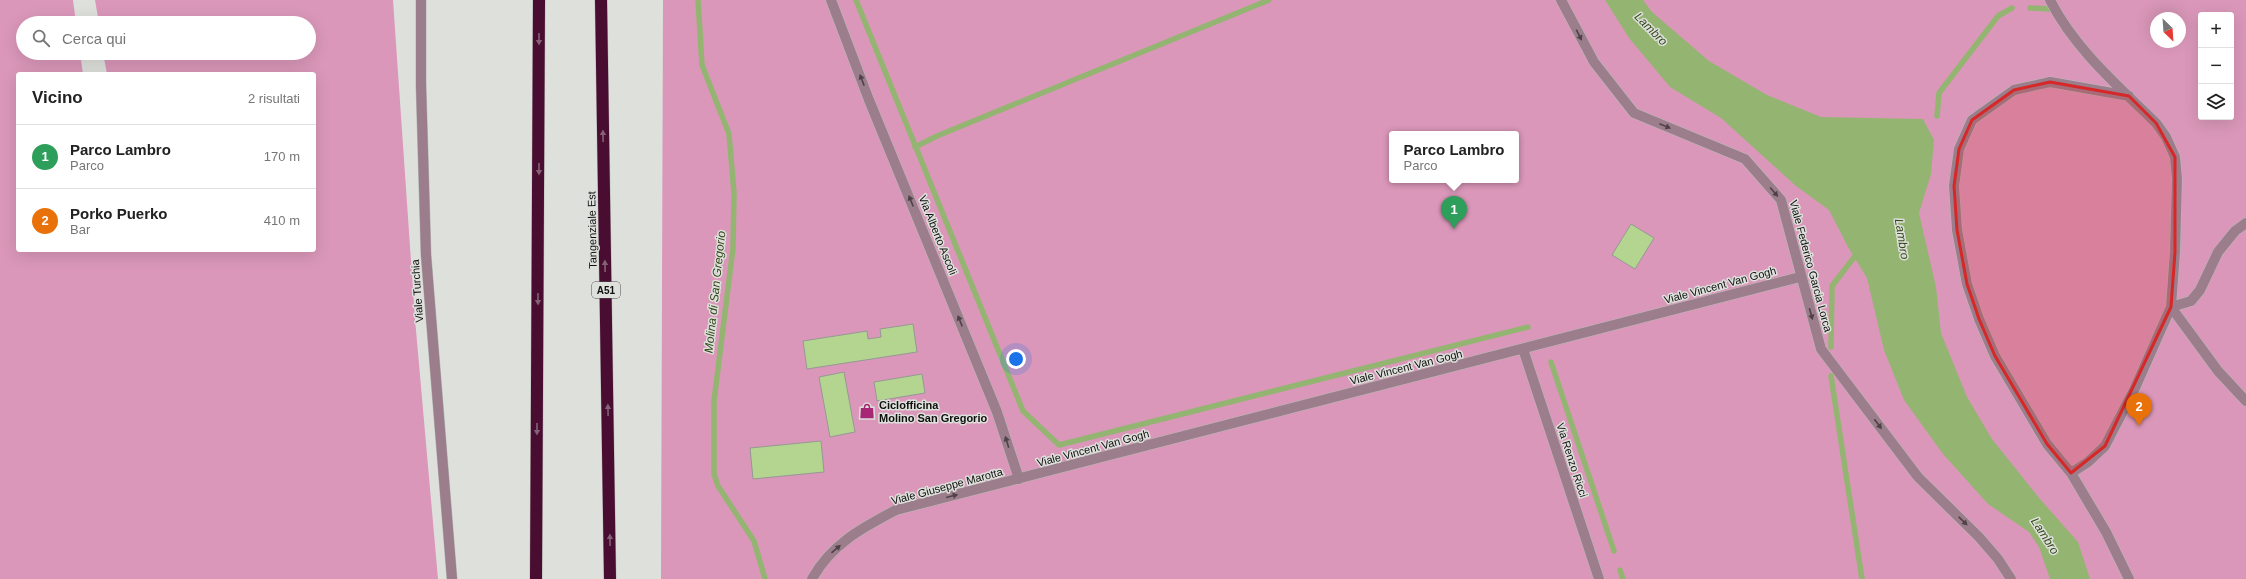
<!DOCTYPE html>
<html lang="it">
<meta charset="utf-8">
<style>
:root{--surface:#fff;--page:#f2f2f2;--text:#222;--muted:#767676;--line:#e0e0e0;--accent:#7c3aed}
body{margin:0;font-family:Helvetica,sans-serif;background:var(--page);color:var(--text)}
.controls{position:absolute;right:12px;top:12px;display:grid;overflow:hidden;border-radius:4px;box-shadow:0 4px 16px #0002}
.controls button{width:36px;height:36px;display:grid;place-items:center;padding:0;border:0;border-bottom:1px solid var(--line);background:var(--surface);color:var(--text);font:20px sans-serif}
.compass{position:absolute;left:2150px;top:12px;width:36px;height:36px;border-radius:50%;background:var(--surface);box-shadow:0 4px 16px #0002;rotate:155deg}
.you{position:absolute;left:1016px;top:359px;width:14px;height:14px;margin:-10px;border:3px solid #fff;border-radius:50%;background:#1a73e8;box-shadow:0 0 0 6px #1a73e833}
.badge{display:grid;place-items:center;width:26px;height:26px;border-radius:50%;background:var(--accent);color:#fff;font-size:13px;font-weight:700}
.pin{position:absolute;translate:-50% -33px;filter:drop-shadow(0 1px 2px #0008)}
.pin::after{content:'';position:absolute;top:21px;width:14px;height:12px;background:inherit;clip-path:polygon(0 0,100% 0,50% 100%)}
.popup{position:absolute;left:1389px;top:131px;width:130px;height:52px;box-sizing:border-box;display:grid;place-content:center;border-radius:4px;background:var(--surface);filter:drop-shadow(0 1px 3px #0005);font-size:13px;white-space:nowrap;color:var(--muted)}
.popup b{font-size:15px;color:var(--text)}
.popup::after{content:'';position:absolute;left:50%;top:100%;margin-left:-8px;border:8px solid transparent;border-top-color:var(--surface)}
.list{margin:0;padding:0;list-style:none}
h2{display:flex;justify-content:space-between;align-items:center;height:52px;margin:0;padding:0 16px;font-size:17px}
h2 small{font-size:13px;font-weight:400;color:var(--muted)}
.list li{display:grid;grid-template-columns:26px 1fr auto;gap:12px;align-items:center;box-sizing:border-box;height:64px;padding:0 16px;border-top:1px solid var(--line)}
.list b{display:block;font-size:15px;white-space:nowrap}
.list p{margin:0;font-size:13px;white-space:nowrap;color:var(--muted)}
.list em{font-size:13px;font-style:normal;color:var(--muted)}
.icon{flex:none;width:22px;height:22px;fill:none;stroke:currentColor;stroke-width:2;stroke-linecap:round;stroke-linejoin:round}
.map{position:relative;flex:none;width:2246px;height:579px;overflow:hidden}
.search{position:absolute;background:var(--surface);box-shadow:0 4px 16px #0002;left:16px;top:16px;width:300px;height:44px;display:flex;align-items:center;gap:10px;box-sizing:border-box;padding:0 14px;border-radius:22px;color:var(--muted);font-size:15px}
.panel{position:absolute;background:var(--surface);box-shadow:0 4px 16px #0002;left:16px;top:72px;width:300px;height:180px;border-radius:4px}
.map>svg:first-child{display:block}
.green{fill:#da97b9;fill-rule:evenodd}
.water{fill:#94b572}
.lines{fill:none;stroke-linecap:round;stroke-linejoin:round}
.stream{stroke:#94b572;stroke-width:5.5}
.building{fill:#b3d590;stroke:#969894}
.street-casing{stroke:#b9bbb7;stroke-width:11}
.highway-casing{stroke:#b9bbb7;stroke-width:13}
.street{stroke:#9c7d8c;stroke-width:10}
.highway{stroke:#480d31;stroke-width:12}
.oneway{fill:#4e4147}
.oneway2{fill:#846175}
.marked{fill:#d62828;fill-opacity:0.2;stroke:#d62828;stroke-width:3;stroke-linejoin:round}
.labels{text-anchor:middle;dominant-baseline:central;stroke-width:3;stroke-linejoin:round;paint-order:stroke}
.shield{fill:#dee0dc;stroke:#4d4e4c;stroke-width:1}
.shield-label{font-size:10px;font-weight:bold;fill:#0f100e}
.street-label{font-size:11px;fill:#0f100e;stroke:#dee0dc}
.poi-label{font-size:11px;font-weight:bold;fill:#0f100e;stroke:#dee0dc;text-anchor:start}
.water-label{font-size:12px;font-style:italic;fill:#334818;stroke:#dee0dc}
</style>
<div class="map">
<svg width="2246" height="579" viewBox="0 0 2246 579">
<rect width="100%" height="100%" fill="#dee0dc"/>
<!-- green -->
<path class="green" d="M 0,0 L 73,0 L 76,23 L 23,23 L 23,53 L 80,53 L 83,74 L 18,74 L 18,250 L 314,250 L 314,74 L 107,74 L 103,53 L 309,53 L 309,23 L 99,23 L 95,0 L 393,0 L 415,319 L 438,579 L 0,579 Z
M 663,0 L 2246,0 L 2246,579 L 661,579 ZM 2201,15 L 2231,15 L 2231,117 L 2201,117 ZM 2156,18 L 2180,18 L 2180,42 L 2156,42 ZM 1392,134 L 1516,134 L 1516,180 L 1392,180 Z"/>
<!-- water -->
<path class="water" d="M 1605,0 L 1643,0 L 1652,12 L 1709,61 L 1767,95 L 1821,117 L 1923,119 L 1934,140 L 1931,174 L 1919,213 L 1936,287 L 1941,333 L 1967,397 L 1992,439 L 2040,499 L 2078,542 L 2090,579 L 2050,579 L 2039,547 L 2029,532 L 1988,504 L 1943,454 L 1904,400 L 1884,350 L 1867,278 L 1848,247 L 1829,210 L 1796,186 L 1721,118 L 1670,87 L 1629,38 Z"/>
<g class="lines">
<!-- stream -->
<path class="stream" d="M 698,0 L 702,65 L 729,134 L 734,193 L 733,248 L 714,401 L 714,474 L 718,486 L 754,541 L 765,579
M 856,0 L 1023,411 L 1059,445 L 1528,327
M 2030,8 L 2048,9
M 1937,116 L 1939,93 L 1998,16 L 2012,8
M 915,147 L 937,136 L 1269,0
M 1831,347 L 1832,286 L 1858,252
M 1551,362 L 1614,551
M 1831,376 L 1862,579
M 1620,570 L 1623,579"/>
</g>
<!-- building -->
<path class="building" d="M 1631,224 L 1654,238 L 1635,269 L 1612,255 Z
M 913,324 L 917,352 L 807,369 L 803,341 L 867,331 L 868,339 L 881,337 L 880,329 Z
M 844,372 L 855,432 L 830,437 L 819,377 Z
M 922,374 L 925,393 L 877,401 L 874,382 Z
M 821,441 L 824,472 L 753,479 L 750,448 Z"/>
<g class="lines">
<defs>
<path id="street" d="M 421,0 L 421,85 L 426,255 L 452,579
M 831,0 L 869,100 L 997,412 L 1019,479
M 1561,0 L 1594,62 L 1634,113 L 1745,159 L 1781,200 L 1821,349 L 1918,477 L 1979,537 L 1998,559 L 2011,579
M 2050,0 C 2074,48 2118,86 2156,123 L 2166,137 L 2175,157 L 2177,179 L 2175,252 L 2171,307 L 2135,388 L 2105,446 L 2088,462 L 2071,473
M 2129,96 L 2050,82 L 2014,90 L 1972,120 L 1959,149 L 1954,186 L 1957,230 L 1967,284 L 1979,319 L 1995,356 L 2047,444 L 2071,473 L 2106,532 L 2129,579
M 2171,307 L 2218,371 L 2246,401
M 2171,307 L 2191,301 L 2200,290 L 2218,252 L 2235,231 L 2246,223
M 1523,349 L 1599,579
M 812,579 C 831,544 862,528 896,510 L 1800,277"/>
<path id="highway" d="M 601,0 L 610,579
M 536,579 L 539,0"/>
</defs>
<!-- street casing -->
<use href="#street" class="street-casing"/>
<!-- highway casing -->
<use href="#highway" class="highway-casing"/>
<!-- street -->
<use href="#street" class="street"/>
<!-- highway -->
<use href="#highway" class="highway"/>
</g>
<!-- one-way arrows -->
<defs><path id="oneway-solid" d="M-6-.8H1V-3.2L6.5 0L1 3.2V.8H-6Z"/></defs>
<g class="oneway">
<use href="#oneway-solid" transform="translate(1579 35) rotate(63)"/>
<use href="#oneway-solid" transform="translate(862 80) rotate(-111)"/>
<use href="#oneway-solid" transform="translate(1665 126) rotate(22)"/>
<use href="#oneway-solid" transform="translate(1774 192) rotate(49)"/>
<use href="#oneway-solid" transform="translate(911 201) rotate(-112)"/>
<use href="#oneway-solid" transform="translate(1811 314) rotate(74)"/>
<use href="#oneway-solid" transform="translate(960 321) rotate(-112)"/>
<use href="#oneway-solid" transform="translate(1878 424) rotate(53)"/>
<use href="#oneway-solid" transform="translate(1007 442) rotate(-107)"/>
<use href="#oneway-solid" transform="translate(952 496) rotate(-14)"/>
<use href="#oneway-solid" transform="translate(1963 521) rotate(44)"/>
<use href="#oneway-solid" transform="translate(836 549) rotate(-41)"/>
</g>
<g class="oneway2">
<use href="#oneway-solid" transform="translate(539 39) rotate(90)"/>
<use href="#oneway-solid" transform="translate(603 136) rotate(-91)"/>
<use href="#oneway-solid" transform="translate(539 169) rotate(90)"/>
<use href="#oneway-solid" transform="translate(605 266) rotate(-91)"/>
<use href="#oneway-solid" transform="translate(538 299) rotate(90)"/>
<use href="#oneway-solid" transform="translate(608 410) rotate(-91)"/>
<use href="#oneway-solid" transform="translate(537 429) rotate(90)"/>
<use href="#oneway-solid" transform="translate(610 540) rotate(-91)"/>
</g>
<!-- marked area -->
<path class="marked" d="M 2050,82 L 2129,96 L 2156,123 L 2175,157 L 2175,252 L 2171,307 L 2105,446 L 2071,473 L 2047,444 L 1995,356 L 1979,319 L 1967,284 L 1957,230 L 1954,186 L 1959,149 L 1972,120 L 2014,90 Z"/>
<!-- icons -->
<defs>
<symbol id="shop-bare" viewBox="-9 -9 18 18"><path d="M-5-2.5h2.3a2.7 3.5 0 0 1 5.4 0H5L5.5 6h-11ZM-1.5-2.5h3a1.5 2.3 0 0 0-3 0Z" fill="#a72776" stroke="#dee0dc" stroke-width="2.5" paint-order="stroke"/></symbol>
</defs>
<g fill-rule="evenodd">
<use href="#shop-bare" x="856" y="400" width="22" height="22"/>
</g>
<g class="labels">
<!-- shield labels -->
<rect class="shield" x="592" y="282" width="28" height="16" rx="3"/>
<g class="shield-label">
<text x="606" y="290">A51</text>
</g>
<!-- street labels -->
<g class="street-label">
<text transform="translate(592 230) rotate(-91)">Tangenziale Est</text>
<text transform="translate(938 235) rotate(68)">Via Alberto Ascoli</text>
<text transform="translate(1811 266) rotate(75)">Viale Federico Garcia Lorca</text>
<text transform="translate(1720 285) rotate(-15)">Viale Vincent Van Gogh</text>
<text transform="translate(417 291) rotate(-94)">Viale Turchia</text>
<text transform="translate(1406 367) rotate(-14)">Viale Vincent Van Gogh</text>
<text transform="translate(1093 448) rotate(-15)">Viale Vincent Van Gogh</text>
<text transform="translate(1572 460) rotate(72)">Via Renzo Ricci</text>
<text transform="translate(947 486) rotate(-15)">Viale Giuseppe Marotta</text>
</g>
<!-- poi labels -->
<g class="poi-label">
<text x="879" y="405">Ciclofficina<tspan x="879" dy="13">Molino San Gregorio</tspan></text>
</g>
<!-- water labels -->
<g class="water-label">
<text transform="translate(1651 29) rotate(45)">Lambro</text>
<text transform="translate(1902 239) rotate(81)">Lambro</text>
<text transform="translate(715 292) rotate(-84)">Molina di San Gregorio</text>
<text transform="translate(2045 536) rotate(57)">Lambro</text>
</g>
</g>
</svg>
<div class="controls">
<button>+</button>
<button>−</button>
<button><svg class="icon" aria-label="layers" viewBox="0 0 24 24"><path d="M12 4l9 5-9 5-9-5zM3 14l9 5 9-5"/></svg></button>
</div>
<svg class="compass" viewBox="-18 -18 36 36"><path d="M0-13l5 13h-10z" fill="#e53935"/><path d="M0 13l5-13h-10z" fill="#767676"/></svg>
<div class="you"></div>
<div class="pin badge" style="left:1454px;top:229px;background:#2e9e5b">1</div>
<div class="popup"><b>Parco Lambro</b>Parco</div>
<div class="pin badge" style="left:2139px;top:426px;background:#e8710a">2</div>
<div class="search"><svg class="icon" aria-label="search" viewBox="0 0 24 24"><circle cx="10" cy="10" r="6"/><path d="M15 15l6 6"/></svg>Cerca qui</div>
<section class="panel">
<h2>Vicino<small>2 risultati</small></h2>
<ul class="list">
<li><span class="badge" style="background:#2e9e5b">1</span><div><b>Parco Lambro</b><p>Parco</p></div><em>170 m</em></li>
<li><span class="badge" style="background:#e8710a">2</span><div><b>Porko Puerko</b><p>Bar</p></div><em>410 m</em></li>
</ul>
</section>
</div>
